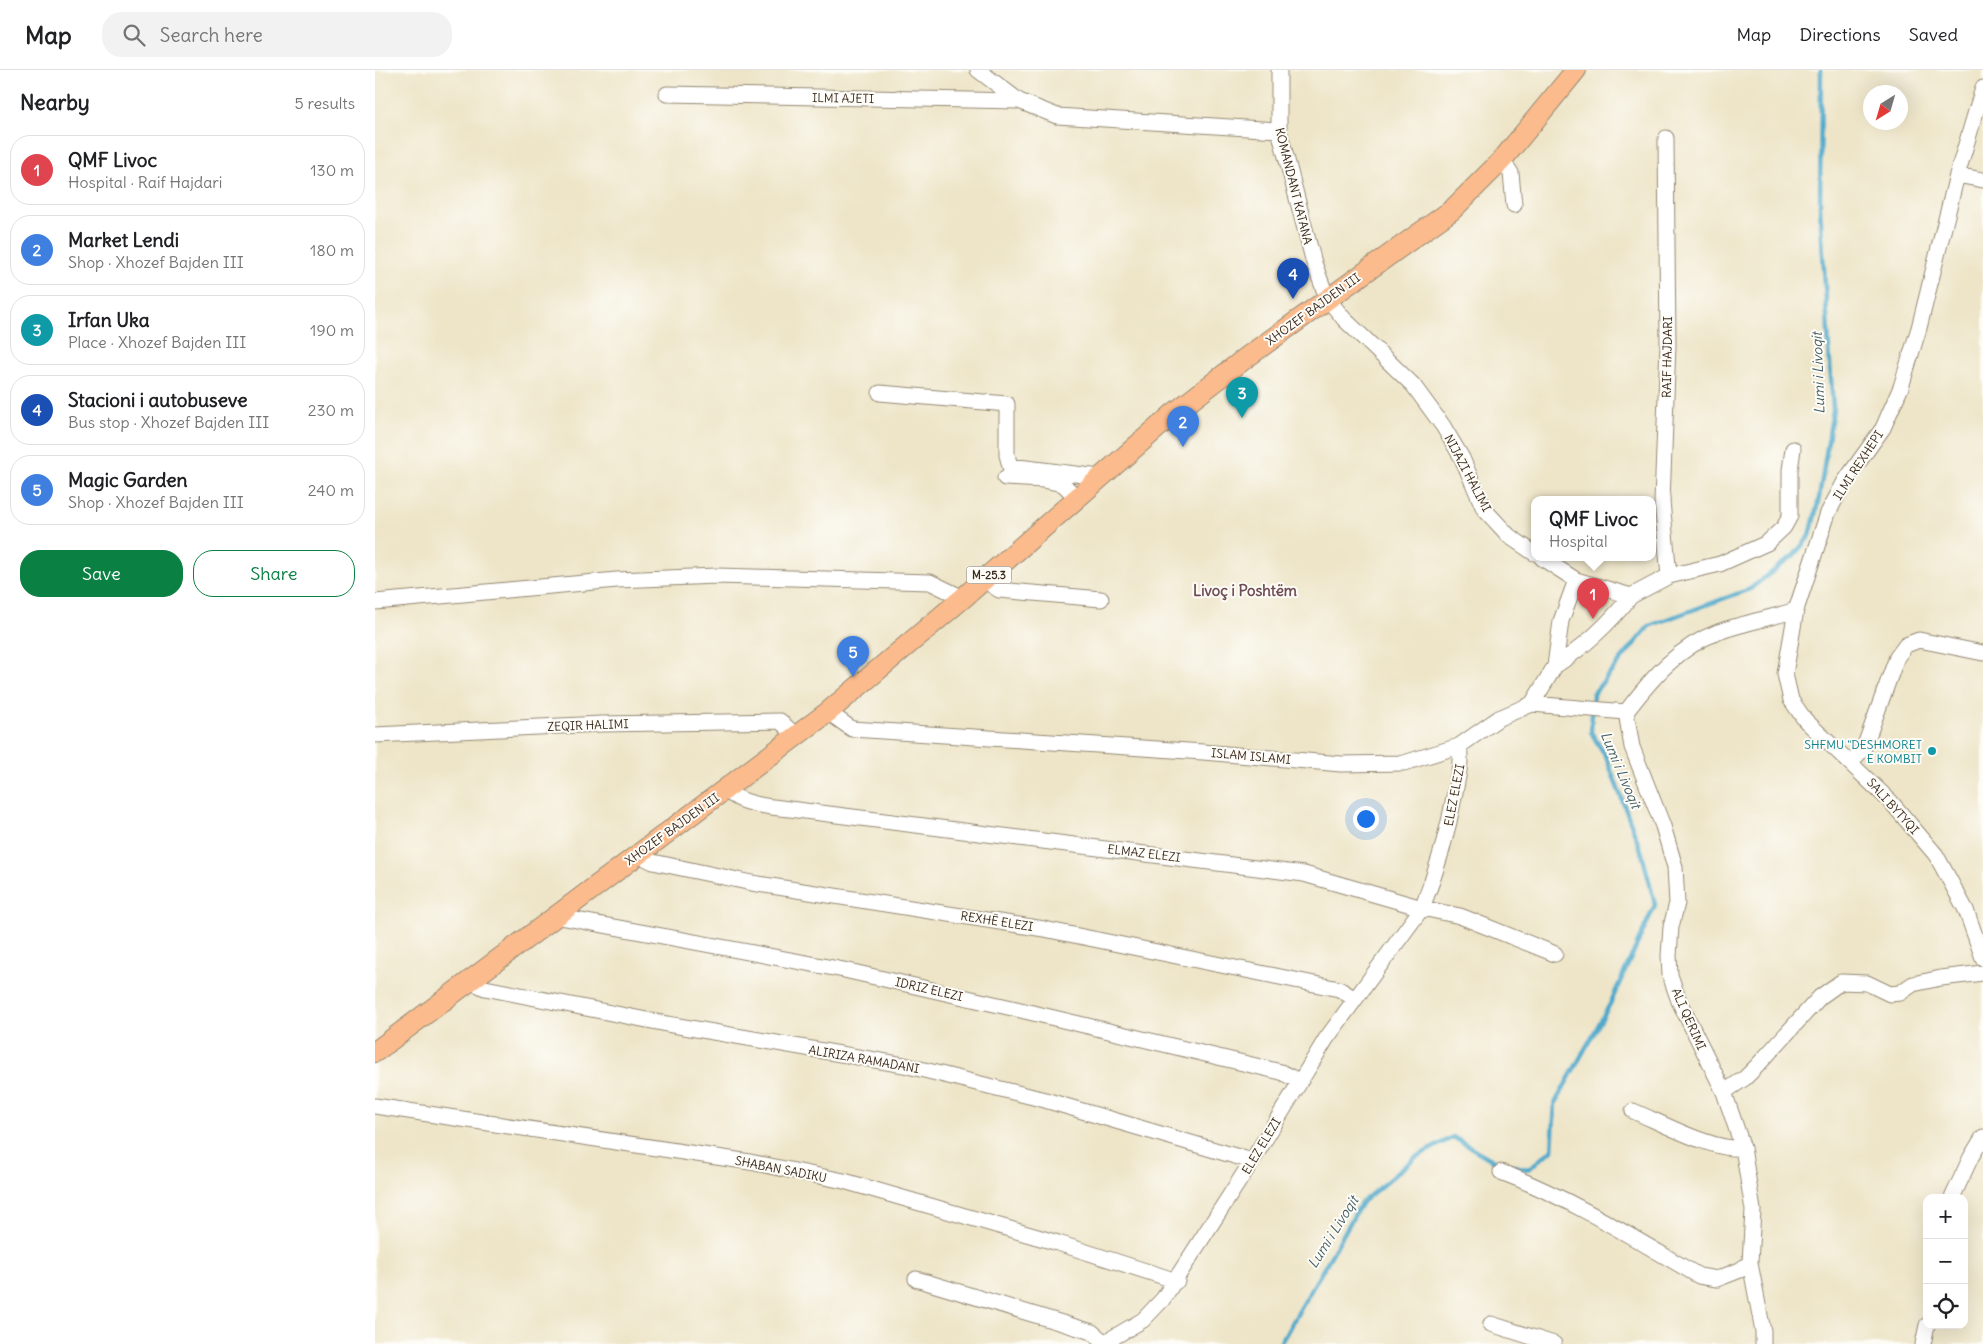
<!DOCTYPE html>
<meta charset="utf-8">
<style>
:root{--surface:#fff;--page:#f2f2f2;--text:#202124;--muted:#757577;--line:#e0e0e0;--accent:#0b8043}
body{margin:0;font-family:Delius,sans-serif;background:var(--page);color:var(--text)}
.controls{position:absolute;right:15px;bottom:15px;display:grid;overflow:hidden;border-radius:10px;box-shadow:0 5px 20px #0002}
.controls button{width:45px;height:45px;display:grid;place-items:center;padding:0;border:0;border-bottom:1px solid var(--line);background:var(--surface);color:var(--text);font:25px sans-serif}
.compass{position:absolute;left:1488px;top:15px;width:45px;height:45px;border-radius:50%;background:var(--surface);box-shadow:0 5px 20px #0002;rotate:217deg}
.you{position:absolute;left:990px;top:748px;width:18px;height:18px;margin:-12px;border:4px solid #fff;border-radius:50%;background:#1a73e8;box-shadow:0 0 0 8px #1a73e833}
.badge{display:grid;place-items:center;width:32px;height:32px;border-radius:50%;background:var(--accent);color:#fff;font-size:16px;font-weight:700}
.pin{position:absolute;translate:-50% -41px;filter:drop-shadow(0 1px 2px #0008)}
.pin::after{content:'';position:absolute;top:26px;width:18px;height:15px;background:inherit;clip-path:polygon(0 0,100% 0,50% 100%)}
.popup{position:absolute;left:1156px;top:426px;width:125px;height:65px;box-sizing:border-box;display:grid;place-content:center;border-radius:10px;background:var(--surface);filter:drop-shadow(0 1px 4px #0005);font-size:16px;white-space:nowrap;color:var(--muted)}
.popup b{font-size:19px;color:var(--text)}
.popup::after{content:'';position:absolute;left:50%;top:100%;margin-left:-10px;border:10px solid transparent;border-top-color:var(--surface)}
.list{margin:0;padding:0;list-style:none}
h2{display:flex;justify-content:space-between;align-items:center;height:65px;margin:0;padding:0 20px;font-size:21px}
h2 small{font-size:16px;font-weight:400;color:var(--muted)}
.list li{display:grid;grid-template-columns:32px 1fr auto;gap:15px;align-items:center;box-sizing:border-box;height:70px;margin:0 10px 10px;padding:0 10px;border:1px solid var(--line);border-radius:20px}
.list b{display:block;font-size:19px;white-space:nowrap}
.list p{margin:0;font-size:16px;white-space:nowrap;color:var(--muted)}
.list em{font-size:16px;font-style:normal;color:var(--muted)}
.actions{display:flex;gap:10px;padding:15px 20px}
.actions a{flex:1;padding:11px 0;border:1px solid var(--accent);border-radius:20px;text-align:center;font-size:18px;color:var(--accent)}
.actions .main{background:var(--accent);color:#fff}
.icon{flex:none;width:28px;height:28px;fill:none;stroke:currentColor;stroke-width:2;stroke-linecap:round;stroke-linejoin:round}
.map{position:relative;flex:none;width:1608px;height:1274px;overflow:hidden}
header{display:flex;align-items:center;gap:30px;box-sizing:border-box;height:70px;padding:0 25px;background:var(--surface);border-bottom:1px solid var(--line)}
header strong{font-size:24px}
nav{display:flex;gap:28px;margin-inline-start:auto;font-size:18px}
.search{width:350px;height:45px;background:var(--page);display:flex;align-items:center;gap:12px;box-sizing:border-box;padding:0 18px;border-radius:20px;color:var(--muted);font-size:19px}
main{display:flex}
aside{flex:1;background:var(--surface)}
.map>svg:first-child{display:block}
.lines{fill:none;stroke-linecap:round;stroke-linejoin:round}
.stream{stroke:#4ca8ca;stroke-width:4.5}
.minor-casing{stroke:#948873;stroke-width:17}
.major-casing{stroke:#948873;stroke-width:22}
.minor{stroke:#fff;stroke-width:15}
.major{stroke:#fbbb8c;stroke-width:20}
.culture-dot{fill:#0f9aa8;stroke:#fdfcf7;stroke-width:2}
.labels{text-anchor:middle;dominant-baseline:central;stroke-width:4;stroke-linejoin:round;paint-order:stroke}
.shield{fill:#fdfcf7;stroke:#75695f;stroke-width:1}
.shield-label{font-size:11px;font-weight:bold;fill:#3b2a1e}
.street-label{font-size:12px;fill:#3b2a1e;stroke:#fdfcf7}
.culture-label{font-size:12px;fill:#0d838f;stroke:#fdfcf7;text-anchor:end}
.water-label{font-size:14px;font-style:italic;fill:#425c63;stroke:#fdfcf7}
.quarter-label{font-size:15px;font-weight:bold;fill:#704d56;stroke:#fdfcf7}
</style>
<header>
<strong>Map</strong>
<div class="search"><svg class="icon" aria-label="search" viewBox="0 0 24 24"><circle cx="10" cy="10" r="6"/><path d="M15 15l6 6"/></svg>Search here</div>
<nav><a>Map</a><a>Directions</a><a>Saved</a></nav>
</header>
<main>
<aside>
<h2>Nearby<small>5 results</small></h2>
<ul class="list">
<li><span class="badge" style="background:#e0444e">1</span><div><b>QMF Livoc</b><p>Hospital · Raif Hajdari</p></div><em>130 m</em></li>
<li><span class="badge" style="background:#3f7fe0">2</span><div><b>Market Lendi</b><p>Shop · Xhozef Bajden III</p></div><em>180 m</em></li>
<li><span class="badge" style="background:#0f9aa8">3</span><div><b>Irfan Uka</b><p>Place · Xhozef Bajden III</p></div><em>190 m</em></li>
<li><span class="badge" style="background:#1a4fb4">4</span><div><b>Stacioni i autobuseve</b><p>Bus stop · Xhozef Bajden III</p></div><em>230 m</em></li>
<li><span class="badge" style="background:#3f7fe0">5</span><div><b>Magic Garden</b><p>Shop · Xhozef Bajden III</p></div><em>240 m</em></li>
</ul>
<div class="actions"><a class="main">Save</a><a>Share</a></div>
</aside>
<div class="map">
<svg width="1608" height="1274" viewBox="0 0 1608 1274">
<rect width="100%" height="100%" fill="#fdfcf7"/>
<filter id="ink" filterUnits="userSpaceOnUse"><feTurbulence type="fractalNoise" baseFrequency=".02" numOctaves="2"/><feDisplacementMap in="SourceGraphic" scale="10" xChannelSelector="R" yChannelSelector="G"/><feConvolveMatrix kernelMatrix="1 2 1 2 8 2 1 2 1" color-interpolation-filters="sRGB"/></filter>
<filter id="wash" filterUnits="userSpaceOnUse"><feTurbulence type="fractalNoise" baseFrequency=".0096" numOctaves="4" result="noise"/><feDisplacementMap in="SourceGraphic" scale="20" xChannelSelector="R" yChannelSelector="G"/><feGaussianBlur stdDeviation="1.12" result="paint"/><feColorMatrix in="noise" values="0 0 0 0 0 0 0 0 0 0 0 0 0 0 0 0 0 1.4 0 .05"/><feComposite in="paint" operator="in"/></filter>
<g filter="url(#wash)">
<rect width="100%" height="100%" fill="#eee5c8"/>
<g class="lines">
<!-- stream -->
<path class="stream" d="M 905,1274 L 987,1132 L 1041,1087 L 1078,1067 L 1121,1092 L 1153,1099 L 1177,1080 L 1180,1033 L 1235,934 L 1280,835 L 1267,783 L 1231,687 L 1216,662 L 1218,624 L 1274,556 L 1375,519 L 1419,485 L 1435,466 L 1444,428 L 1458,339 L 1445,137 L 1446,0"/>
</g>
</g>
<g filter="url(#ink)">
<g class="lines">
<defs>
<path id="minor" d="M 603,0 L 644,31 L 682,46 L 904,60
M 904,0 L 904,60 L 939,193 L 952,228 L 969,249 L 1038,315 L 1068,356 L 1087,388 L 1109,439 L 1134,466 L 1159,483
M 292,24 L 644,31
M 1291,68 L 1293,275 L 1287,431 L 1294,506
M 1127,90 L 1136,103 L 1139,135
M 1582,105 L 1608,110
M 505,323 L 632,334 L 632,385 L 635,396 L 725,407
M 630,408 L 668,410 L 688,414 L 702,428
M 1167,488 L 1201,510 L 1256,526 L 1294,506 L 1345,494 L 1392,473 L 1409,457 L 1415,446 L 1415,400 L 1418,379
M 609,510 L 624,520 L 726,529
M 0,532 L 242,510 L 342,506 L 555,512 L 588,528
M 1421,540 L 1410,604 L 1416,630 L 1430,650 L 1516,732 L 1561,785 L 1591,840 L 1608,888
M 1180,596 C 1209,577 1234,554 1256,526
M 1157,634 L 1251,642
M 453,642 L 477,659 L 828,682 L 966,694 L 1029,693 L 1084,676 L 1124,648 L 1157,634 L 1180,596 L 1186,551 L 1201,510
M 1251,642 C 1276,609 1303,577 1343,562 C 1368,553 1396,548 1421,540 L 1453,443 L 1470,411 L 1508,358 L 1526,317 L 1544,258 L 1582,105 L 1608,18
M 1251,642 L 1257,677 L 1288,756 L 1300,797 L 1302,833 L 1296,857 L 1294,886 L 1295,905 L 1304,931 L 1349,1022 L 1368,1078 L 1378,1140 L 1375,1193 L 1388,1261 L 1388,1274
M 0,665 L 227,654 L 405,651 L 421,666
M 1476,692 L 1489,678 L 1522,587 L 1531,575 L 1544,570 L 1608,583
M 351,720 C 370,738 405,737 430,741 L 929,804 L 1047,838 L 1085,846 L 1180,884
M 262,784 L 278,792 L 377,813 L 669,859 L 964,919 L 980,929
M 180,846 L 469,900 L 637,938 L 906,1002 L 924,1011
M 95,911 L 110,918 L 292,954 L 529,995 L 670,1030 L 877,1091
M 1349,1022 L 1370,1008 L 1382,996 L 1445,927 L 1466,912 L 1492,913 L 1515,924 L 1525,923 L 1538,914 L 1566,908 L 1608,903
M 0,1036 L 375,1092 L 469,1111 L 683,1173 L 802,1211
M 1258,1041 C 1285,1052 1340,1082 1368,1078
M 1126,1102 C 1195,1128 1260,1169 1324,1206 L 1342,1209 L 1365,1200 L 1375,1193
M 1577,1128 L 1596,1087 L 1608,1067
M 541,1209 L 717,1262 L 729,1272
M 1116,1254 L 1179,1274
M 727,1274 L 768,1250 L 788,1229 L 877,1091 L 951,969 L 1047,838 C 1062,801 1073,762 1080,722 C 1083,706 1087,692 1084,676
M 1548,1274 L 1552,1255"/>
<path id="major" d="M 0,982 L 453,642 L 588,528 L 798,344 L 872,287 L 1077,140 L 1127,90 L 1201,0"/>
</defs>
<!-- minor casing -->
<use href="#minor" class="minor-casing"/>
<!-- major casing -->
<use href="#major" class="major-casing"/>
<!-- minor -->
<use href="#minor" class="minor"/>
<!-- major -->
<use href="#major" class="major"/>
</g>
</g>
<!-- markers -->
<circle class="culture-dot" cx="1557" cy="681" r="5"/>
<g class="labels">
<!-- shield labels -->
<rect class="shield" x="591.5" y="496.5" width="45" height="17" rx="4"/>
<g class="shield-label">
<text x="614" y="505">M-25.3</text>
</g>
<!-- street labels -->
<g class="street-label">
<text transform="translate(468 28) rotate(1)">ILMI AJETI</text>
<text transform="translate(919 116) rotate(76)">KOMANDANT KATANA</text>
<text transform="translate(938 239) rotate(-36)">XHOZEF BAJDEN III</text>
<text transform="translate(1292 287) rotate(-89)">RAIF HAJDARI</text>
<text transform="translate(1483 395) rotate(-57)">ILMI REXHEPI</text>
<text transform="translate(1093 403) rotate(62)">NIJAZI HALIMI</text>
<text transform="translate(213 655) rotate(-2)">ZEQIR HALIMI</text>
<text transform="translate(876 686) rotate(5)">ISLAM ISLAMI</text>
<text transform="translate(1079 725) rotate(-79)">ELEZ ELEZI</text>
<text transform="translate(1518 736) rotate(48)">SALI BYTYQI</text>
<text transform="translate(297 759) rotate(-36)">XHOZEF BAJDEN III</text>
<text transform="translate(769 783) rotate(7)">ELMAZ ELEZI</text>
<text transform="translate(622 851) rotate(9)">REXHË ELEZI</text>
<text transform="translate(554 919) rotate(13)">IDRIZ ELEZI</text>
<text transform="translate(1314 949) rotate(66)">ALI QERIMI</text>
<text transform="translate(489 989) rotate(10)">ALIRIZA RAMADANI</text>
<text transform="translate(886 1076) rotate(-59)">ELEZ ELEZI</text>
<text transform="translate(406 1099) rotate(11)">SHABAN SADIKU</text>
</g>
<!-- culture labels -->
<g class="culture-label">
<text x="1547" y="674">SHFMU "DESHMORET<tspan x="1547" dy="14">E KOMBIT</tspan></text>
</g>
<!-- water labels -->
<g class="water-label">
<text transform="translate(1443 303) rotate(-92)">Lumi i Livoqit</text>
<text transform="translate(1246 700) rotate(67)">Lumi i Livoqit</text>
<text transform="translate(958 1162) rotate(-58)">Lumi i Livoqit</text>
</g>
<!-- quarter labels -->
<g class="quarter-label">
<text x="870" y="520">Livoç i Poshtëm</text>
</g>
</g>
</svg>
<div class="controls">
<button>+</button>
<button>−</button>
<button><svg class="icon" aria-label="locate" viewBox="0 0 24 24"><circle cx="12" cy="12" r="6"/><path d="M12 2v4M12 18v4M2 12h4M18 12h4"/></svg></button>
</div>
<svg class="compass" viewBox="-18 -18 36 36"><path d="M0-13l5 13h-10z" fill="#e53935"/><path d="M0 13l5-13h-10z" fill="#757577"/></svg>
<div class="you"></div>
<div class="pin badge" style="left:1218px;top:549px;background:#e0444e">1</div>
<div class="popup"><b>QMF Livoc</b>Hospital</div>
<div class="pin badge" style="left:808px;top:377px;background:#3f7fe0">2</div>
<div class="pin badge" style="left:867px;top:348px;background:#0f9aa8">3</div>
<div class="pin badge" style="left:918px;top:229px;background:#1a4fb4">4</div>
<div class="pin badge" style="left:478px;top:607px;background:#3f7fe0">5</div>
</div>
</main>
